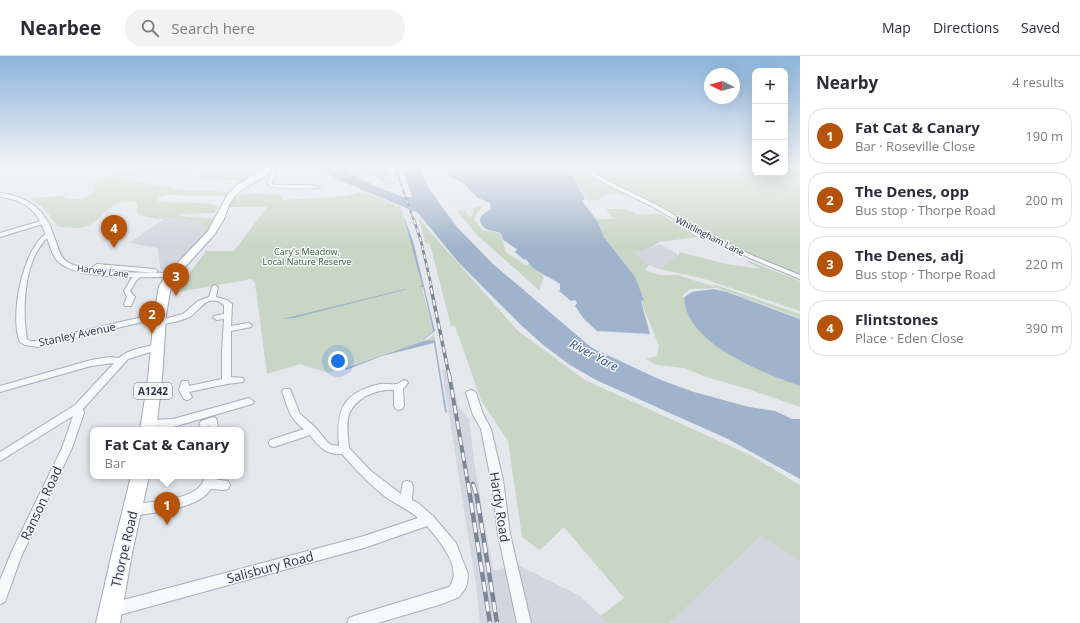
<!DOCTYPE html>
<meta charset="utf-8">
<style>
:root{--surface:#fff;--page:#f2f2f3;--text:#2b2b33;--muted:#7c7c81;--line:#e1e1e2;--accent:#b45309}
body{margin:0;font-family:"Open Sans",sans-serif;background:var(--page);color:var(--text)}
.controls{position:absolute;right:12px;top:12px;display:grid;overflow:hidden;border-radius:8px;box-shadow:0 4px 16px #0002}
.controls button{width:36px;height:36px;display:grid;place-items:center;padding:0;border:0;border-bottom:1px solid var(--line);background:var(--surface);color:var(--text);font:20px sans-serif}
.compass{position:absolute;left:704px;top:12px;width:36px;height:36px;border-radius:50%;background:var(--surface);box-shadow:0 4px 16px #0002;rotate:276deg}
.you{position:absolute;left:338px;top:305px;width:14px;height:14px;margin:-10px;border:3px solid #fff;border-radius:50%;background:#1a73e8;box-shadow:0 0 0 6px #1a73e833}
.badge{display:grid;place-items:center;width:26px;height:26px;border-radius:50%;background:var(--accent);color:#fff;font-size:13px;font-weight:700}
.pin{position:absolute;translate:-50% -33px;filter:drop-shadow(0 1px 2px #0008)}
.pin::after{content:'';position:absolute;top:21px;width:14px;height:12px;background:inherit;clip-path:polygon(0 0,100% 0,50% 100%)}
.popup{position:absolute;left:90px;top:371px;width:154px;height:52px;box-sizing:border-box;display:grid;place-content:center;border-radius:8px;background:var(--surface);filter:drop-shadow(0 1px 3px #0005);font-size:13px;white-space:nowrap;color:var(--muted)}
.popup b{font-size:15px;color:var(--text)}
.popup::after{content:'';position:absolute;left:50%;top:100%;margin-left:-8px;border:8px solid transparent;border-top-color:var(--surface)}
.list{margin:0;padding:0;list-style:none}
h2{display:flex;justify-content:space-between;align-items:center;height:52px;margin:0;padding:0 16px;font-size:17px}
h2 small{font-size:13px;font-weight:400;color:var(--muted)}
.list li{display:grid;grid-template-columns:26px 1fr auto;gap:12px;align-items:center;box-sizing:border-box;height:56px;margin:0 8px 8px;padding:0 8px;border:1px solid var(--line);border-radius:16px}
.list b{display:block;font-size:15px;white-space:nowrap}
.list p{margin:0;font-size:13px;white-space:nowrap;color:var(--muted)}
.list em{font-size:13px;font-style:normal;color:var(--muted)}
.icon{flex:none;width:22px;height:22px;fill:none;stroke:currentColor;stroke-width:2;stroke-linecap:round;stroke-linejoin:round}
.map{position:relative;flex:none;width:800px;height:567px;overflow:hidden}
header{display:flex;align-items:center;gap:24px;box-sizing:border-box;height:56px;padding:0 20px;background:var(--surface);border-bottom:1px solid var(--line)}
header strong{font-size:19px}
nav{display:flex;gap:22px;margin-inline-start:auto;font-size:14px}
.search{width:280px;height:36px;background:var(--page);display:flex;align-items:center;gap:10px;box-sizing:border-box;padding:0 14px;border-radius:16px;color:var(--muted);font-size:15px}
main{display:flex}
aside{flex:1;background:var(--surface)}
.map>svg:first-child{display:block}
.built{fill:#d2d6de}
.green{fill:#c9d6c5}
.water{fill:#9fb4cc}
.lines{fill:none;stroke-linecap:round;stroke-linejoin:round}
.minor-casing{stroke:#a9aeb7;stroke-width:2}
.tertiary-casing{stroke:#a9aeb7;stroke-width:2}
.primary-casing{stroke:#a3abb8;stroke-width:2}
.minor{fill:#f7f8fa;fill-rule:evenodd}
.tertiary{fill:#f7f8fa;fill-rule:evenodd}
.primary{fill:#fff;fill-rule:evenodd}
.rail-far4-casing{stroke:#7d8696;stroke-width:2}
.rail-far3-casing{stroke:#7d8696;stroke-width:2.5}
.rail-far2-casing{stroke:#7d8696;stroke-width:3.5}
.rail-far1-casing{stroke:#7d8696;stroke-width:4}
.rail-casing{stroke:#7d8696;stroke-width:4.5}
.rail-far4{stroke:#f4f6f9;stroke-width:1;stroke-dasharray:3.5;stroke-linecap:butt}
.rail-far3{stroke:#f4f6f9;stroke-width:1.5;stroke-dasharray:4.5;stroke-linecap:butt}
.rail-far2{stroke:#f4f6f9;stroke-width:2;stroke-dasharray:6;stroke-linecap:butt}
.rail-far1{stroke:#f4f6f9;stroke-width:2.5;stroke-dasharray:8;stroke-linecap:butt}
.rail{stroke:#f4f6f9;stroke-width:3;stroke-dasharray:10;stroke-linecap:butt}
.labels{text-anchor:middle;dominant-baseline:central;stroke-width:3;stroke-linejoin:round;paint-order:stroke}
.far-street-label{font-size:9px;fill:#2b3445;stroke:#f4f6f9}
.far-park-label{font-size:9px;fill:#3f6138;stroke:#f4f6f9}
.shield{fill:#f4f6f9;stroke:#676e7b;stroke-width:1}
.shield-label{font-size:10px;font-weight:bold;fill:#2b3445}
.street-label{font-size:11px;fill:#2b3445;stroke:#f4f6f9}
.water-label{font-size:12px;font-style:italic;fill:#34527a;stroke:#f4f6f9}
.near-street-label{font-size:13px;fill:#2b3445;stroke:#f4f6f9}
</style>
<header>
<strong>Nearbee</strong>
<div class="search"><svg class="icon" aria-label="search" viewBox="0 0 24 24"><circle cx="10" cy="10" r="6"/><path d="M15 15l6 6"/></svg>Search here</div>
<nav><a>Map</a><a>Directions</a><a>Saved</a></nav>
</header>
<main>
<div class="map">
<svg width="800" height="567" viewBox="0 0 800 567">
<rect width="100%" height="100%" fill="#e4e7ec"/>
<!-- built -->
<path class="built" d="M 175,162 L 200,166 L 204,171 L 204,178 L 205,178 L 176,210 L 164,215 L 160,212 L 158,192 L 129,187 L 164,163 Z
M 659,188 L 679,199 L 659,213 L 649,209 L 633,196 L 644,195 Z
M 450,313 L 458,350 L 469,363 L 475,412 L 493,514 L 499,514 L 516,508 L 580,540 L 608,567 L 480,567 L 476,529 L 442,314 Z
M 761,480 L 800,505 L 800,567 L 670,567 Z"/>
<!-- green -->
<path class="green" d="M 130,111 L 198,111 L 194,116 L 130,119 L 124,123 L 169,131 L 173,133 L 228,136 L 225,140 L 167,139 L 160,141 L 157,144 L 160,146 C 174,147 208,145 219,151 L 214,157 L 179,158 L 180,160 L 215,163 L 205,178 L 204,178 L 204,171 L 200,166 L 175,162 L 158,163 L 139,159 L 137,156 L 138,150 L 137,146 C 107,144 112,155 91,168 C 81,174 67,172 57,170 C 50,159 41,148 29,142 L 61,140 L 65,141 L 65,143 C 74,144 88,143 94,136 L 92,128 L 97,125 Z
M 210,111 L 221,111 L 221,115 L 223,116 L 260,116 L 246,125 L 191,122 L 206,118 L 210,114 Z
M 362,111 L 386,111 L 394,129 L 387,129 L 377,121 L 363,116 L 361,113 Z
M 565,111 L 579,111 L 588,119 L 628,139 C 619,139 609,136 600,142 L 600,144 L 587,144 Z
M 584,111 L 673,111 L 684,117 L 675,111 L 755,111 L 755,117 L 785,117 L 785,111 L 800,111 L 800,219 L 761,203 L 711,180 L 640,140 L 601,122 Z
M 363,136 C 375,140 387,144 397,151 L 400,150 L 424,231 L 422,232 L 433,275 L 421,283 L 429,283 L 434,278 L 435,284 L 410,290 L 328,317 L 300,308 L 267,318 L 255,227 L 251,223 L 179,236 L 186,222 L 206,195 L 234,195 L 267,151 L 227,151 C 229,148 230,145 232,143 C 240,135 271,139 282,139 L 282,144 L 345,140 Z
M 484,149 L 474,162 L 482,174 L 500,177 L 506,196 L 525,209 L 529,208 L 544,221 L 539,234 L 477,179 L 457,155 L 465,154 L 468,161 L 472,160 L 474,151 Z
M 606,153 C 615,153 629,152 636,158 L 661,158 L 698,181 L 660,186 L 644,195 L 633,196 L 649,209 L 645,214 L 659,219 L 677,219 L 716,231 L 713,228 L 800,258 L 800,262 L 717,232 L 690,233 L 682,240 L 684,242 L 685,250 L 697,272 L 715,288 L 732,301 L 800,330 L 800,351 L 748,333 L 706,321 L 684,312 L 657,309 L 646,303 L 657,300 L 659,290 L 641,245 L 644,244 L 628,213 L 604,181 L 597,163 L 613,163 Z
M 419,163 L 517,274 L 585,324 L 752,400 L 800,429 L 800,505 L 761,480 L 670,567 L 608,567 L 600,560 L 624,542 L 564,471 L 540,494 L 522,481 L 508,385 L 481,344 L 455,270 L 451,270 L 430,188 L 425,186 Z
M 679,196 L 726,208 L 761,213 L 749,207 L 745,207 L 749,205 L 800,225 L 800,255 L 701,222 L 659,213 L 679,199 Z"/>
<!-- water -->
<path class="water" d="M 317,111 L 339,111 L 371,128 L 403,141 L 412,141 L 402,111 L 420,111 L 429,133 L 457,171 L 493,208 L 592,292 L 661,324 L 694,336 L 749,351 L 775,355 L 792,363 L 800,363 L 800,423 L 728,383 L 596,324 L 570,309 L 542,288 L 522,270 L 459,207 L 418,157 L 339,124 Z
M 450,111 L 564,111 L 573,122 L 585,143 L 582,145 L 598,166 L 604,181 L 635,221 L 644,244 L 641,245 L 650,278 L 597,275 L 584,263 L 575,250 L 577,247 L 575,244 L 571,245 L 559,235 L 560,234 L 560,228 C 551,221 531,215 527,204 L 523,203 L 515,196 L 517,193 L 503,184 L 501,177 C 492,174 481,175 480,163 L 482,159 L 491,153 L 490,147 L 478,142 L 464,128 L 448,119 Z
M 403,158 L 413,185 L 435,275 L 424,283 L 422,283 L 433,275 L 423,231 L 419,231 L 422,229 Z
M 405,233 L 408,233 L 294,262 L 282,263 Z
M 713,233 L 727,236 L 800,263 L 800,330 C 763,317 686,288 684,242 C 693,232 702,236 713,233 Z
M 435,284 L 447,357 L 445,356 L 434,287 L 382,300 L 346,314 L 345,312 L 424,285 Z"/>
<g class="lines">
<defs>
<path id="minor" d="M 578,111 L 583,111 L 610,126 L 655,148 L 708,178 L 756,201 L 800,219 L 800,223 L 752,203 L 704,180 L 651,150 L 606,128 Z
M 264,114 L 276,116 L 272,128 L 274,129 L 308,129 L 320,131 C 314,134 280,132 271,131 L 268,128 L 271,117 L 264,116 Z
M 44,164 L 46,165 L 46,167 L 0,181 L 0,177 Z
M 49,176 L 52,178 C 49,181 45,183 43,187 C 24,208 22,256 27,283 L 30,285 L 38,285 L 160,257 L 164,259 L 163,261 L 38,291 L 25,289 L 20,286 C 9,262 23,188 49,176 Z
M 97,208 L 155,213 L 158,215 L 155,217 L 98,212 L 93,215 L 89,215 L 89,213 Z
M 139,217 L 142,219 L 136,225 L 130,235 L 135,241 L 131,250 L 125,250 L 124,248 L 127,241 L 124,235 L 131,223 Z
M 215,229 L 218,231 L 216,241 L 227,244 L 232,248 L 231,270 L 248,267 L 252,269 L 251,271 L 231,275 L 231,321 L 243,322 L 244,324 L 243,326 L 227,328 L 189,336 L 192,341 L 190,343 L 187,344 L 184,343 L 179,334 L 182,325 L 188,325 L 189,330 L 222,323 L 222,295 L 224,263 L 217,264 L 213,262 L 214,260 L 224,258 L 224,249 C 206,235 200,257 187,262 C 178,266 168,267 159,269 L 155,267 L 156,265 L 183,258 L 198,245 L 209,241 L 212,231 Z
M 157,288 L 161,291 L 160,293 L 128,303 L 83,353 L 84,357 L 72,392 L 21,501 L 5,546 L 0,548 L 0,524 L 12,495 L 62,392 L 73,360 L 0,405 L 0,396 L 75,349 L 114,307 L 91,310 L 0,336 L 0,330 L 91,304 L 110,301 L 119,302 C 128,293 146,291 157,288 Z
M 404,324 L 407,325 L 408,327 L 403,333 L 404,350 L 402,353 L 399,354 L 396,353 L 394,350 L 394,334 C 384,333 375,336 366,340 C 343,354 347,369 349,392 L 371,415 L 401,438 L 403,426 L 407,425 L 411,426 L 413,430 L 412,444 L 418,447 L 433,460 L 456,487 L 468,518 L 467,528 L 465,533 L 459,541 L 442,548 L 378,567 L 347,567 L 349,562 L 354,560 L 449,531 C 464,512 439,485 427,470 L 364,492 L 112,561 L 107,559 L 105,554 L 107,549 L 112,547 L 364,480 L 418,462 C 408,453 397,449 387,442 C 370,429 356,414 342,398 C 326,399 319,391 310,379 L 274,391 L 270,390 L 269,387 L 270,384 L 304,373 C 289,362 288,352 282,335 L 284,333 L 290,333 L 300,358 L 315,371 L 328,387 L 332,389 L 339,390 C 336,354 342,337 380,328 C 386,327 391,329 396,328 C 399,328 401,325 404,324 Z
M 471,334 L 474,335 L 476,337 L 483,358 L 491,373 L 503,424 L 510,478 L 531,567 L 517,567 L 498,478 L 491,424 L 481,373 L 473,359 L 466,337 L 468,335 Z
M 249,342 L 252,344 L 254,346 L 252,348 L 173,371 L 149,372 L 146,371 L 144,368 L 146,365 L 149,364 L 173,363 Z
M 213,361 L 216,362 L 219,374 L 209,374 L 209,370 L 204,372 L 201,371 L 199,368 L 201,365 Z
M 205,420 L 215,420 L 214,423 L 228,425 L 230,429 L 228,433 L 224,434 L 211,433 C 199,453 154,456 133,460 L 129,458 L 127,454 L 129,450 L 133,448 C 151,446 190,444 201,429 C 203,426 204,423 205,420 Z"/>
<path id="tertiary" d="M 0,137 C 20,139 38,148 48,166 C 52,172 53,179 56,186 C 58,192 60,200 66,205 C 85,219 148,216 172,217 L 176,219 L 172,221 C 145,221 82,224 61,208 C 55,204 52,197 50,190 C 40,162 34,145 0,141 Z"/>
<path id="primary" d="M 266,111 L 273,111 L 265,120 L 243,133 L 234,141 L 229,149 L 224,163 L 214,179 L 176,221 L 171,230 L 166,259 L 162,323 L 156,374 L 140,374 L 148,323 L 154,259 L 159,230 L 168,217 L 208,175 L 228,138 L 237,129 Z
M 131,420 L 149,420 L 132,497 L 120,567 L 96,567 L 112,497 Z"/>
</defs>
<!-- minor casing -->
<use href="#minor" class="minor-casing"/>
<!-- tertiary casing -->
<use href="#tertiary" class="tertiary-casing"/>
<!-- primary casing -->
<use href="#primary" class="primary-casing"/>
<!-- minor -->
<use href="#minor" class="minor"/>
<!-- tertiary -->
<use href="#tertiary" class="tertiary"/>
<!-- primary -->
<use href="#primary" class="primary"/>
<defs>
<path id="rail-far4" d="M 395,111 L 414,165"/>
<path id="rail-far3" d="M 414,164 L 421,185 L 432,233"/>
<path id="rail-far2" d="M 431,232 L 449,319"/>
<path id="rail-far1" d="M 449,318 L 468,428"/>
<path id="rail" d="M 468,427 L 490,567
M 473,428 L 477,441 L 497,567"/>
</defs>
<!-- rail-far4 casing -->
<use href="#rail-far4" class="rail-far4-casing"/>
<!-- rail-far3 casing -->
<use href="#rail-far3" class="rail-far3-casing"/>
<!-- rail-far2 casing -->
<use href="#rail-far2" class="rail-far2-casing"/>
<!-- rail-far1 casing -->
<use href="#rail-far1" class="rail-far1-casing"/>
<!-- rail casing -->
<use href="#rail" class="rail-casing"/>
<!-- rail-far4 -->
<use href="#rail-far4" class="rail-far4"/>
<!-- rail-far3 -->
<use href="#rail-far3" class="rail-far3"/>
<!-- rail-far2 -->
<use href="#rail-far2" class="rail-far2"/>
<!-- rail-far1 -->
<use href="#rail-far1" class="rail-far1"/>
<!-- rail -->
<use href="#rail" class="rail"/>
</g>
<!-- sky -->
<linearGradient id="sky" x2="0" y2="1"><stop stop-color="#8bb4dd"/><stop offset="0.58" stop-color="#f3f4f6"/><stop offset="1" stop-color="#f3f4f6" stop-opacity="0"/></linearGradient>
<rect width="800" height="191" fill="url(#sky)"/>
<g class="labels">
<!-- far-street labels -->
<g class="far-street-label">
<text transform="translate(710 180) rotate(27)">Whitlingham Lane</text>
<text transform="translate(103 215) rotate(7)">Harvey Lane</text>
</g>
<!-- far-park labels -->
<g class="far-park-label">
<text x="307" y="195">Cary's Meadow,<tspan x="307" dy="10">Local Nature Reserve</tspan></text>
</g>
<!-- shield labels -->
<rect class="shield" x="134" y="327" width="38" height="16" rx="3"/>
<g class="shield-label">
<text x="153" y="335">A1242</text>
</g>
<!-- street labels -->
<g class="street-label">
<text transform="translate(77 278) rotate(-12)">Stanley Avenue</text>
</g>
<!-- water labels -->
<g class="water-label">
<text transform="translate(594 299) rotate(28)">River Yare</text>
</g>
<!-- near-street labels -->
<g class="near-street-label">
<text transform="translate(41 447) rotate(-65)">Ranson Road</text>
<text transform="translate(500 451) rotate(81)">Hardy Road</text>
<text transform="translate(124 493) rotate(-77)">Thorpe Road</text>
<text transform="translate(270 511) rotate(-15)">Salisbury Road</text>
</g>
</g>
</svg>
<div class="controls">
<button>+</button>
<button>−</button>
<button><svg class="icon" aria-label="layers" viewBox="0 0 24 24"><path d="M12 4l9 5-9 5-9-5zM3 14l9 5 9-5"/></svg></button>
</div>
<svg class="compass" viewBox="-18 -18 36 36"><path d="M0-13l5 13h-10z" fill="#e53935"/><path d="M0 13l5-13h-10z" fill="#7c7c81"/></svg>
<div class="you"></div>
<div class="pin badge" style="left:167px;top:469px">1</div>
<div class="popup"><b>Fat Cat &amp; Canary</b>Bar</div>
<div class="pin badge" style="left:152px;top:278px">2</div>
<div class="pin badge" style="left:176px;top:240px">3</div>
<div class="pin badge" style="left:114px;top:192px">4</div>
</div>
<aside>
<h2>Nearby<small>4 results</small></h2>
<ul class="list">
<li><span class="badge">1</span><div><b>Fat Cat &amp; Canary</b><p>Bar · Roseville Close</p></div><em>190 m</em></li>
<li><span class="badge">2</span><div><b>The Denes, opp</b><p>Bus stop · Thorpe Road</p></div><em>200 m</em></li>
<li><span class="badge">3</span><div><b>The Denes, adj</b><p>Bus stop · Thorpe Road</p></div><em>220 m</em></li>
<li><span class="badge">4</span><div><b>Flintstones</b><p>Place · Eden Close</p></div><em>390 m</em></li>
</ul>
</aside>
</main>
